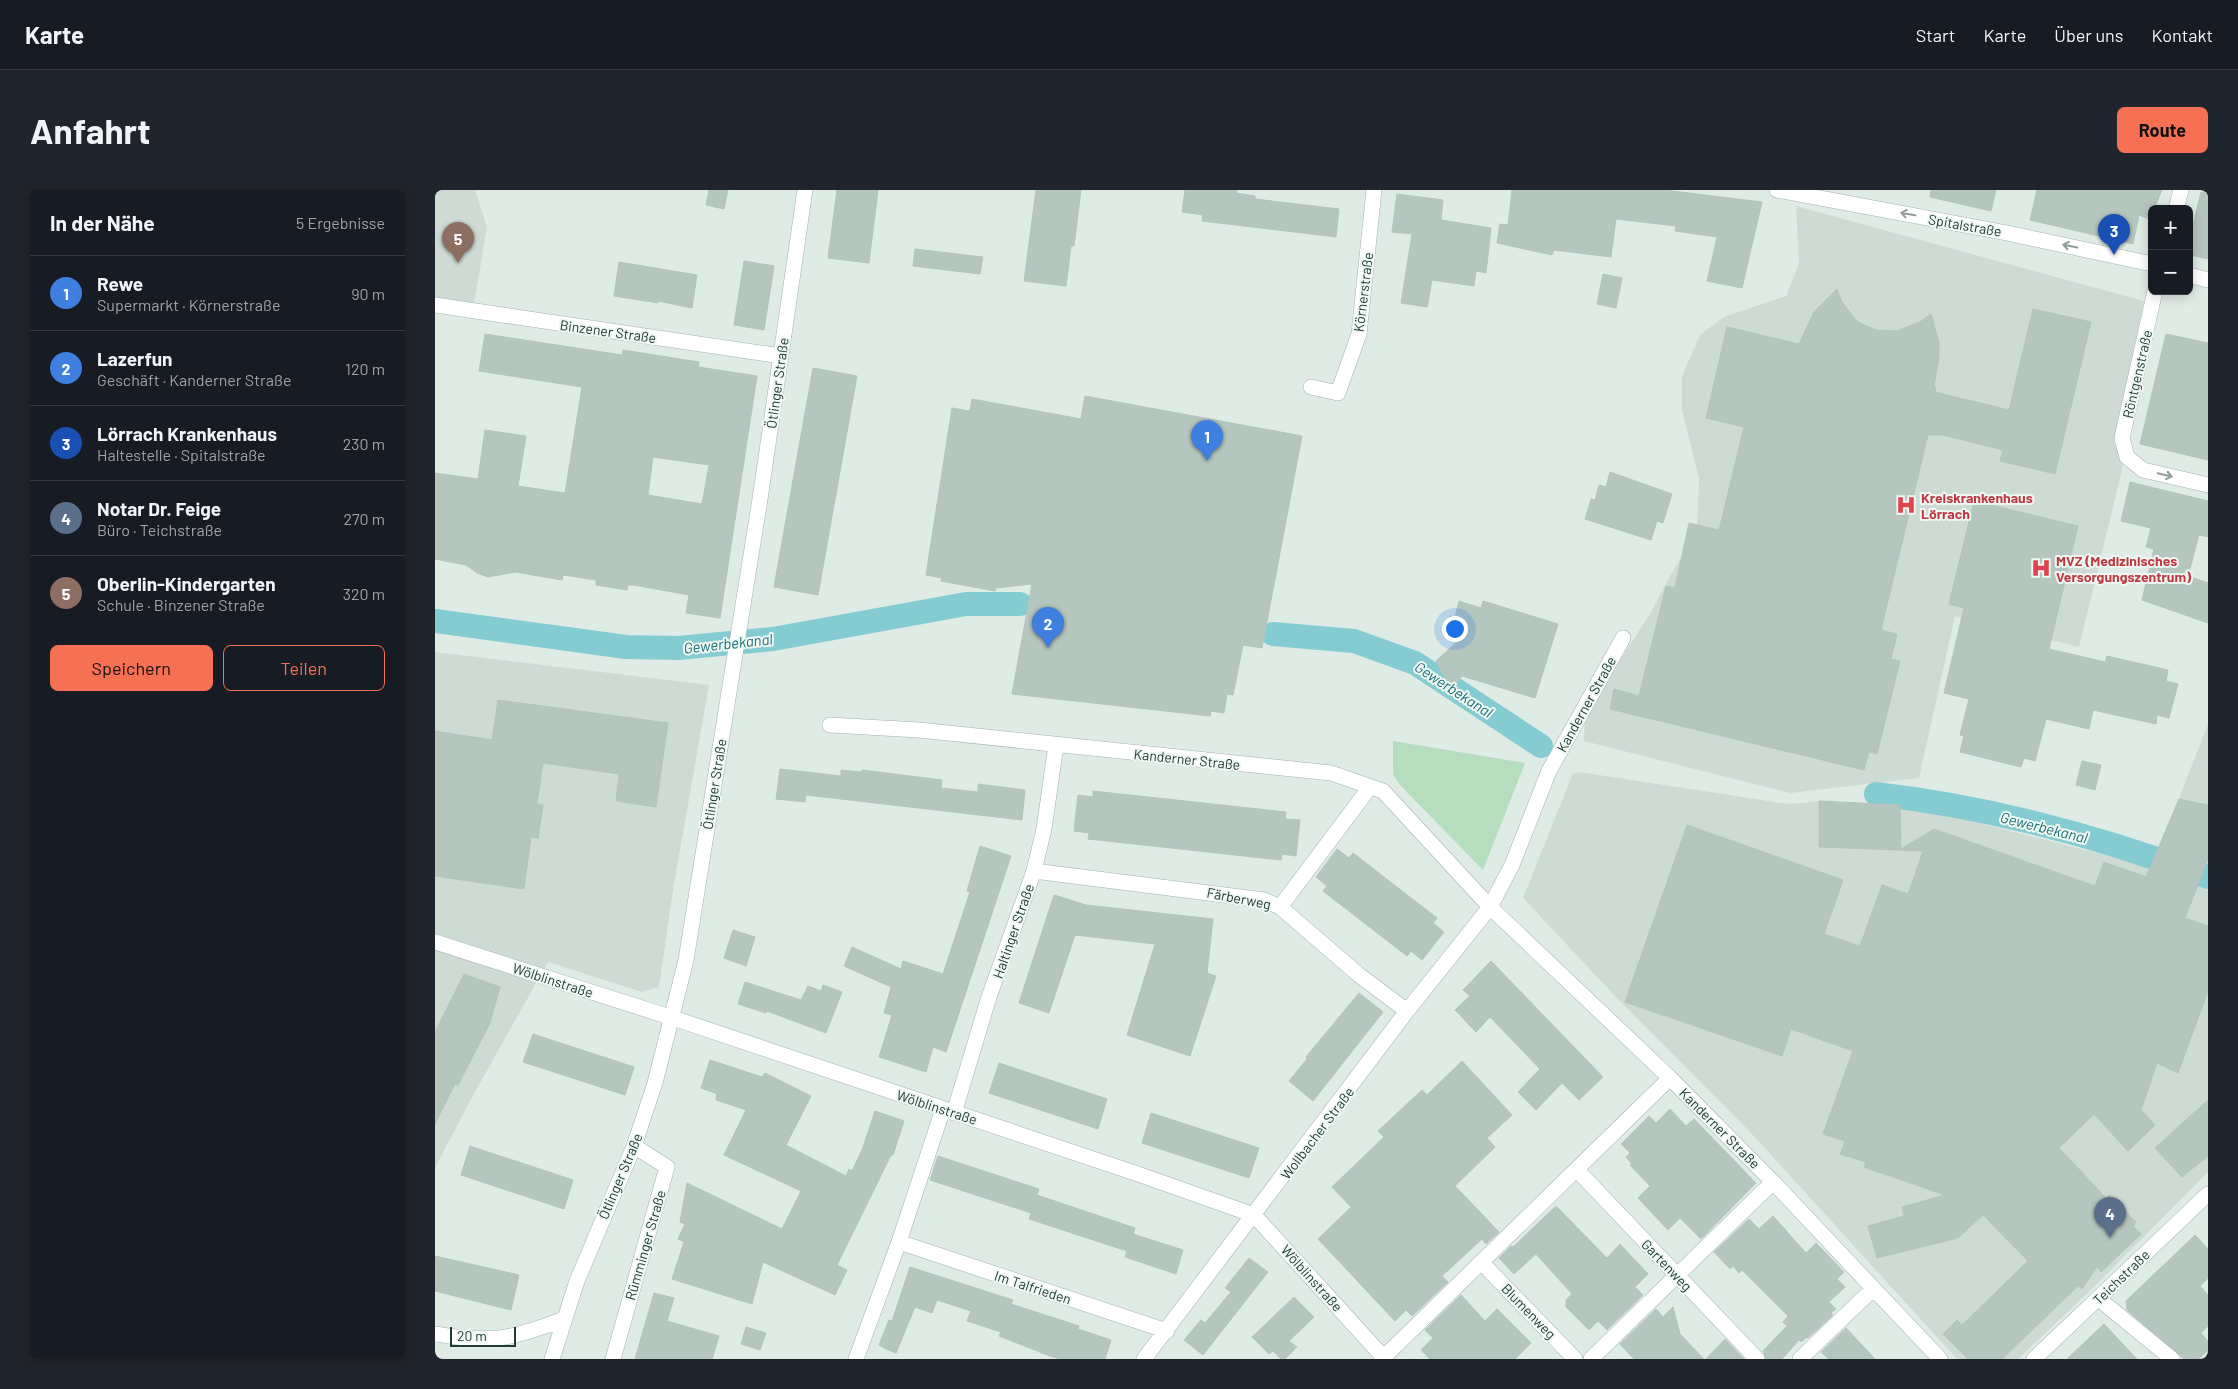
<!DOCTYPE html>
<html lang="de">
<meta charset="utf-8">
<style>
:root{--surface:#171b24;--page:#20242c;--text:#f1f3f6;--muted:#9ea1a6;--line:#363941;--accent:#f67153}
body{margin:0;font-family:Barlow,sans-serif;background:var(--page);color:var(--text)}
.controls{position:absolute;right:15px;top:15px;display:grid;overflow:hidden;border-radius:8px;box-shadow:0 2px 12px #0003}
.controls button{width:45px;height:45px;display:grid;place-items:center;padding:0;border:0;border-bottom:1px solid var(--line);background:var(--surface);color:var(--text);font:25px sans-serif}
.scale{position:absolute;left:15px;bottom:12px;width:66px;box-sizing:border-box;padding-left:5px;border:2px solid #203c33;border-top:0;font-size:14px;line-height:18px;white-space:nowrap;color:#203c33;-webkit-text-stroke:4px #f0f8f3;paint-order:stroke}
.you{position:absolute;left:1019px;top:438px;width:18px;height:18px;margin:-12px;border:4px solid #fff;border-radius:50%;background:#1a73e8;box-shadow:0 0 0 8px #1a73e833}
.badge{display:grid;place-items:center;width:32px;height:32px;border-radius:50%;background:var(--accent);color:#fff;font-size:16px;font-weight:700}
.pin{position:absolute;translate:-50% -41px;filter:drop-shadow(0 1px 2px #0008)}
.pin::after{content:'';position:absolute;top:26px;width:18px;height:15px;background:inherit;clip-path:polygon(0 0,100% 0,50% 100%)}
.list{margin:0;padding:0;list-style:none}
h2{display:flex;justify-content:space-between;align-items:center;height:65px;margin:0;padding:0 20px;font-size:21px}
h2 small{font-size:16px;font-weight:400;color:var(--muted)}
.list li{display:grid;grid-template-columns:32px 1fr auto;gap:15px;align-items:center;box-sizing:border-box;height:75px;padding:0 20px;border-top:1px solid var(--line)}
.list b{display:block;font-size:19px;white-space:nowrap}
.list p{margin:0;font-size:16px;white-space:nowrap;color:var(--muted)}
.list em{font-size:16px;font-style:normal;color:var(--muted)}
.actions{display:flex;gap:10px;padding:15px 20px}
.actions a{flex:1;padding:11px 0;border:1px solid var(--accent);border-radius:8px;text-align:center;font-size:18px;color:var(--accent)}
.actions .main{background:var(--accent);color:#111}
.map{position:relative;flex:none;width:1773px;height:1169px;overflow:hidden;border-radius:8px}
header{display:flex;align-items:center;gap:30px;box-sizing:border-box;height:70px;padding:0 25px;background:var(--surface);border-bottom:1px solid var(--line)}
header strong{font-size:24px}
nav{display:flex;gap:28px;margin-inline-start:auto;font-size:18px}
.intro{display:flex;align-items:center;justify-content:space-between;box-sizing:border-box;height:120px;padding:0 30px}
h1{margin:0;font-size:35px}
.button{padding:12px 22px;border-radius:8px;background:var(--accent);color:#111;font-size:18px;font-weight:700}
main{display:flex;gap:30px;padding:0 30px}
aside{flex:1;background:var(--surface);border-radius:8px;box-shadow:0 2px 12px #0003}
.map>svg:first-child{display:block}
.built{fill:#cedbd4}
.green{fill:#b7ddbf}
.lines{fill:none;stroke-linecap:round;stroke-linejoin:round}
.canal{stroke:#85cbd2;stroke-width:24}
.building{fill:#b5c6be;stroke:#b2c5bc;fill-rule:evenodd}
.street-casing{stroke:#a2b3ac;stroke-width:16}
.secondary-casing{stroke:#9eb7ad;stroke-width:16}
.street{stroke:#fff;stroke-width:15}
.secondary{stroke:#fff;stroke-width:15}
.oneway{stroke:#909e99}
.labels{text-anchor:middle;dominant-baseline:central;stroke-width:4;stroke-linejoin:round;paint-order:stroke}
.street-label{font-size:14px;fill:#203c33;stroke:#f0f8f3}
.health-label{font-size:14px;font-weight:bold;fill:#be3a42;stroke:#f0f8f3;text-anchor:start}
.water-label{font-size:15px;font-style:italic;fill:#196f79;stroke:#f0f8f3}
</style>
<header>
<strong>Karte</strong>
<nav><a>Start</a><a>Karte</a><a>Über uns</a><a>Kontakt</a></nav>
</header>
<div class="intro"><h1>Anfahrt</h1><a class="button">Route</a></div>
<main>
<aside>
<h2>In der Nähe<small>5 Ergebnisse</small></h2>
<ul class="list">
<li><span class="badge" style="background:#3f7fe0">1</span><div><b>Rewe</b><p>Supermarkt · Körnerstraße</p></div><em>90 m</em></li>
<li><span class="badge" style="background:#3f7fe0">2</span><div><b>Lazerfun</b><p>Geschäft · Kanderner Straße</p></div><em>120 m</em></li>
<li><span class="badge" style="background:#1a4fb4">3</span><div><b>Lörrach Krankenhaus</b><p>Haltestelle · Spitalstraße</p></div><em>230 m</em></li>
<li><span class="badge" style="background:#5c6f8a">4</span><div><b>Notar Dr. Feige</b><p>Büro · Teichstraße</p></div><em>270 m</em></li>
<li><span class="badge" style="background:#8d6e63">5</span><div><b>Oberlin-Kindergarten</b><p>Schule · Binzener Straße</p></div><em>320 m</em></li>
</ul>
<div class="actions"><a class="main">Speichern</a><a>Teilen</a></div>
</aside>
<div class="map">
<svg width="1773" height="1169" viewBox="0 0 1773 1169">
<rect width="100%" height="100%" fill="#dfebe5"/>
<!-- built -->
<path class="built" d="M 0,0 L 40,0 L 52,37 L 39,114 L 0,108 Z
M 1361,16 L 1709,111 L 1679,252 L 1688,276 L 1644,457 L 1520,426 L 1484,588 L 1355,603 L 1149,551 L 1150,524 L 1215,424 L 1235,386 L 1262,341 L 1264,289 L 1247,220 L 1247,186 L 1265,145 L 1289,127 L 1351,106 L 1364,74 Z
M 0,462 L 274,495 L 238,700 L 224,797 L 207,802 L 113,772 L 36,909 L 0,978 Z
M 1773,534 L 1773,982 L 1662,1094 L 1583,1169 L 1522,1169 L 1316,943 L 1179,805 L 1088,708 L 1138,583 L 1144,582 L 1354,614 L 1384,611 L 1478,616 L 1717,677 Z"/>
<!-- green -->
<path class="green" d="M 958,551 L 1090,573 L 1048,680 L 966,596 L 958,585 Z"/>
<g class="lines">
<!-- canal -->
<path class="canal" d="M 0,431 L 191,457 L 243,458 L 338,449 L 531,414 L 585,414
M 838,444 L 919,451 L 980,473 L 1106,556
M 1441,604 C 1555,617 1666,647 1773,687"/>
</g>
<!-- building -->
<path class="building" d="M 274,0 L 293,0 L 289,19 L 271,15 Z
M 402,0 L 443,0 L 434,73 L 393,68 Z
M 601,0 L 646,0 L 639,56 L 636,56 L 631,96 L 589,91 Z
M 750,0 L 802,0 L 801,3 L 820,6 L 820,9 L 904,19 L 901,47 L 767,31 L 768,25 L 747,22 Z
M 1077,0 L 1229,0 L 1327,12 L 1307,98 L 1272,91 L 1282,47 L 1240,41 L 1241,36 L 1181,29 L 1176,67 L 1119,60 L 1117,65 L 1062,53 L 1065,34 L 1073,35 Z
M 1496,0 L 1561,0 L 1556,21 L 1495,7 Z
M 1602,0 L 1727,0 L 1719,19 L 1717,19 L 1714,29 L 1704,25 L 1698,54 L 1595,30 Z
M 1766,2 L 1773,2 L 1773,69 L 1754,65 L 1754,51 Z
M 962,4 L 1008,10 L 1006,30 L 1056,38 L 1051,83 L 1041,81 L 1039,96 L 997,90 L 992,117 L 966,113 L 977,44 L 957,42 Z
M 480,59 L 548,67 L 545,84 L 478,76 Z
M 309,71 L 339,76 L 329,140 L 299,135 Z
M 184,72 L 262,85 L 257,118 L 223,111 L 223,113 L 179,106 Z
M 1168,84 L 1187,88 L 1181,118 L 1162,114 Z
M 1402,99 L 1407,112 L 1420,129 L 1425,133 L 1441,140 L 1462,141 L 1485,132 L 1496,124 L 1504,152 L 1504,167 L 1499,197 L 1501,197 L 1500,202 L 1574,220 L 1598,119 L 1656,132 L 1620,284 L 1565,271 L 1568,260 L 1508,245 L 1493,245 L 1446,440 L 1462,444 L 1456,469 L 1465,471 L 1442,564 L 1434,562 L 1429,580 L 1175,519 L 1179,499 L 1204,506 L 1231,396 L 1240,398 L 1254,333 L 1284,340 L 1309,237 L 1271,228 L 1292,137 L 1364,154 L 1379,122 Z
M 50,144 L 187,165 L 188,160 L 264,172 L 263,177 L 322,186 L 285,428 L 251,423 L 254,405 L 199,395 L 193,395 L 192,400 L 161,395 L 161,390 L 128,385 L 127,390 L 80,382 L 53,387 L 42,383 L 31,375 L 0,369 L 0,283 L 43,289 L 50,240 L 91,246 L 83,296 L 130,303 L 147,197 L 44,181 ZM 218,267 L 274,275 L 267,314 L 213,305 Z
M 1731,144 L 1773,153 L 1773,270 L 1705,254 Z
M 378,178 L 422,186 L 383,405 L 339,397 Z
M 650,206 L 867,246 L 827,458 L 808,455 L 798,505 L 792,504 L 789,523 L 776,521 L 775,526 L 577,504 L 597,394 L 561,398 L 560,401 L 506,391 L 507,388 L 491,385 L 517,218 L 535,221 L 537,209 L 646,229 Z
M 1175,282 L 1237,304 L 1228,333 L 1222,331 L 1216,350 L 1150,329 L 1156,309 L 1160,310 L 1164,295 L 1171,297 Z
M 1695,292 L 1773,311 L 1773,347 L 1764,345 L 1753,386 L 1773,393 L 1773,433 L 1707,410 L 1719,359 L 1711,357 L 1716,338 L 1686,331 Z
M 1539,311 L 1643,336 L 1614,459 L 1670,472 L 1672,466 L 1733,480 L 1731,491 L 1743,494 L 1734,528 L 1722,525 L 1721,534 L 1658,520 L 1654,539 L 1611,529 L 1600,571 L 1589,568 L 1586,577 L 1525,562 L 1529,546 L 1525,545 L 1534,509 L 1509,503 L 1529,418 L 1514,414 Z
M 1024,411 L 1046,418 L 1048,411 L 1123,434 L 1100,508 L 1027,486 L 1016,499 L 1001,471 L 1025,449 L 1011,444 L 1015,426 L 1020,427 Z
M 63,510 L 233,533 L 221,617 L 181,611 L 184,584 L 108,573 L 102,614 L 108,615 L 103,648 L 96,647 L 89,699 L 0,686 L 0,541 L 57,550 Z
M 1647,571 L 1666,575 L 1660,600 L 1641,595 Z
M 345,579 L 406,586 L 406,580 L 426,582 L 427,580 L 507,590 L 506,598 L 543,602 L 543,594 L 590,600 L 587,630 L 371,605 L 370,612 L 341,609 Z
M 658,601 L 851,622 L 850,629 L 865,630 L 861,666 L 847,664 L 846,670 L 653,649 L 654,643 L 639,641 L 643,605 L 658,607 Z
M 1744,609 L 1773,615 L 1773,669 L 1750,728 L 1773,736 L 1773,801 L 1743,883 L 1722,873 L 1706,920 L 1720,935 L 1693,961 L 1659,924 L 1624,958 L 1671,1008 L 1674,1005 L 1701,1032 L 1698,1036 L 1706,1044 L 1666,1082 L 1662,1077 L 1647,1099 L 1643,1096 L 1567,1169 L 1533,1169 L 1508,1144 L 1522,1130 L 1527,1135 L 1593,1071 L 1548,1025 L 1523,1048 L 1442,1068 L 1433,1036 L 1469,1026 L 1467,1017 L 1510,1005 L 1429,977 L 1431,972 L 1405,964 L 1410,951 L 1388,944 L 1418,861 L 1356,839 L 1347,866 L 1190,812 L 1252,635 L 1408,690 L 1389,744 L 1425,756 L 1447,695 L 1473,704 L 1488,661 L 1384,657 L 1384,611 L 1465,615 L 1466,659 L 1499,639 L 1660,696 L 1669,672 L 1711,687 Z
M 545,656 L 576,666 L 511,862 L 498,857 L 491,882 L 444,867 L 457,825 L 449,823 L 456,797 L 409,776 L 417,757 L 466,779 L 468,771 L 508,784 L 535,702 L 532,701 Z
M 902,659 L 914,668 L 918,663 L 1002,728 L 998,733 L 1009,742 L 987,770 L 976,761 L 972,766 L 888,701 L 892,696 L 881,687 Z
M 619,705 L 651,715 L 778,729 L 772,783 L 781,786 L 755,866 L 692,845 L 720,754 L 640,745 L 614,823 L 584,813 Z
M 298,740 L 320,747 L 311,776 L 289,768 Z
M 1056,771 L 1168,887 L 1144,910 L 1127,893 L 1101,920 L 1083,902 L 1105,879 L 1055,827 L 1041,842 L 1020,820 L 1035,806 L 1028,800 Z
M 29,784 L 65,797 L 55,833 L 23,895 L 20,894 L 0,934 L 0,842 Z
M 310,792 L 366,810 L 373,796 L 386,801 L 388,795 L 407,802 L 391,843 L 332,821 L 331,823 L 303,814 Z
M 924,803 L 948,822 L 878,911 L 854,891 L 872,869 L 871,867 Z
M 98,844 L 199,877 L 190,905 L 88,872 Z
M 275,870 L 327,887 L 330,883 L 376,906 L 351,955 L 411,986 L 414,979 L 417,981 L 427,960 L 440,921 L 469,931 L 458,965 L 456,965 L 402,1075 L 412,1080 L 400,1105 L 328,1072 L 317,1114 L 237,1089 L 249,1052 L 243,1049 L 250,1034 L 245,1032 L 252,993 L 347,1039 L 366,1001 L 289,965 L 311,920 L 281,910 L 282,904 L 266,898 Z
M 1027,871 L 1077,925 L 1052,948 L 1060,957 L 1020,996 L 1064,1042 L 1051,1054 L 1047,1049 L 1007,1086 L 1013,1092 L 977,1126 L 971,1120 L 960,1131 L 883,1049 L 916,1017 L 897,997 L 949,947 L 943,941 L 987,900 L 992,905 Z
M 564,873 L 672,909 L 663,939 L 554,903 Z
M 1773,910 L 1773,966 L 1747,987 L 1720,958 Z
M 1235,919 L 1251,936 L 1259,929 L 1321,993 L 1266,1049 L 1245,1028 L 1233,1040 L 1203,1008 L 1215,996 L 1195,975 L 1197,974 L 1191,967 L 1195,963 L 1186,954 L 1214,926 L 1221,933 Z
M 716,923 L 824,958 L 814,988 L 707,953 Z
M 35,956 L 138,990 L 129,1019 L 26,985 Z
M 503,966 L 604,999 L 602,1005 L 700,1038 L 698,1044 L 748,1060 L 741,1084 L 690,1067 L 692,1061 L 594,1029 L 596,1023 L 495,990 Z
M 1121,1016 L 1172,1068 L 1185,1054 L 1213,1084 L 1200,1097 L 1208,1105 L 1172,1140 L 1163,1131 L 1154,1140 L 1131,1117 L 1131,1110 L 1137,1104 L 1101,1064 L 1079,1084 L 1064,1068 L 1076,1056 L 1078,1057 Z
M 1338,1026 L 1371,1063 L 1381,1053 L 1409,1082 L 1402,1089 L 1410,1097 L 1394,1112 L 1401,1119 L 1396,1123 L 1398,1125 L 1373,1148 L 1372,1147 L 1366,1152 L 1364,1150 L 1347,1169 L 1331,1169 L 1328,1161 L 1352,1136 L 1348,1132 L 1353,1126 L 1307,1080 L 1304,1083 L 1298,1076 L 1295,1079 L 1279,1062 L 1314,1029 L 1324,1039 Z
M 1760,1045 L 1773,1059 L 1773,1088 L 1765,1096 L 1773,1105 L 1773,1136 L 1766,1143 L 1773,1151 L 1773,1160 L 1764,1169 L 1749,1169 L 1692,1120 L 1691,1111 Z
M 0,1066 L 84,1085 L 76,1120 L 0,1101 Z
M 814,1068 L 833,1082 L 768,1165 L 749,1150 L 766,1130 L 770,1133 L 796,1102 L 790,1098 Z
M 475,1077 L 578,1110 L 576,1114 L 644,1136 L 643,1139 L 676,1150 L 670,1169 L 625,1169 L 615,1166 L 564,1146 L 566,1142 L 532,1131 L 536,1121 L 502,1110 L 497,1123 L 480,1117 L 461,1163 L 449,1158 L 444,1155 L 454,1130 L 457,1131 Z
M 219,1103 L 239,1108 L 232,1131 L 284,1146 L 277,1169 L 200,1169 Z
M 1026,1105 L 1050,1131 L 1062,1119 L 1096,1153 L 1080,1169 L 995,1169 L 986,1160 L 998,1148 L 990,1140 Z
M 859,1107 L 879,1127 L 854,1151 L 862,1157 L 850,1169 L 846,1169 L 838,1161 L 834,1164 L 817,1147 Z
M 1238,1117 L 1245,1144 L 1269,1169 L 1199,1169 L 1185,1154 L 1221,1119 L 1228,1127 Z
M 1669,1134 L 1702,1169 L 1632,1169 Z
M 311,1137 L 331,1143 L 325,1160 L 306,1154 Z
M 1411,1138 L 1426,1154 L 1440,1169 L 1394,1169 L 1386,1162 Z
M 1290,1149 L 1309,1169 L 1271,1169 Z"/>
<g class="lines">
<defs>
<path id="street" d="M 1342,0 L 1572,43 L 1717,74
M 1741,19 L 1746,0
M 1754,85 L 1773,90
M 1720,101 L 1687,248 L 1692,267 L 1708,280 L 1773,295
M 0,115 L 346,166
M 876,197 L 903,203 L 924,144 L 939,0
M 395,535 L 484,540 L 896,583 L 948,601 L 1055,717 L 1235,888 L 1338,992 L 1505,1169
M 599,681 L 829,710 L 845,717 L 924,785 L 972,821
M 845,717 L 935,597
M 0,752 L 238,828 L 700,983 L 819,1025 L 950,1169
M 519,923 L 554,807 L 599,681 L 609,639 L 621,555
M 1142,980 L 1322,1169
M 464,1052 L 732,1141
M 1047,1073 L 1140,1169
M 1664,1109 L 1737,1169
M 0,1144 C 56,1154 77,1149 129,1129
M 949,1167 L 1235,888
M 117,1169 L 142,1091 L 199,956 L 220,893 L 251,770 L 325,309 L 370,0
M 178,1169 L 232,977 L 199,956
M 421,1169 L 464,1052 L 508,919
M 709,1169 L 972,821 L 1055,717 L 1077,675 L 1114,581 L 1188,448
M 1156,1169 L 1338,992
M 1365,1169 L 1438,1099"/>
<path id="secondary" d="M 1599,1169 L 1773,1004"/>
</defs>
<!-- street casing -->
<use href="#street" class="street-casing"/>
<!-- secondary casing -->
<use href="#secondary" class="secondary-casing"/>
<!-- street -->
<use href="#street" class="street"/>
<!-- secondary -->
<use href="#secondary" class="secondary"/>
</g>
<!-- one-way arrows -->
<defs><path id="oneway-shaft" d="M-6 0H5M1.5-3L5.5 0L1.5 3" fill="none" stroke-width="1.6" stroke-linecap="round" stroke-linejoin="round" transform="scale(1.25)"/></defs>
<g class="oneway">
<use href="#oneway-shaft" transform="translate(1473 24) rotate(-170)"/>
<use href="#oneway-shaft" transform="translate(1635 56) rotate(-168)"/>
<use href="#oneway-shaft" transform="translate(1730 285) rotate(13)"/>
</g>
<!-- icons -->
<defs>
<symbol id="hospital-bare" viewBox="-9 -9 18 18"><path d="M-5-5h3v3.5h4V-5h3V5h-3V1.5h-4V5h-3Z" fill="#e0444e" stroke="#f0f8f3" stroke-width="2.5" paint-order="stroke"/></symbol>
</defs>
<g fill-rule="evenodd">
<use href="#hospital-bare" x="1457" y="301" width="28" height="28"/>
<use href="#hospital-bare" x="1592" y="364" width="28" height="28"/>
</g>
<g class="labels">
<!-- street labels -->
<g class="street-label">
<text transform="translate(1530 35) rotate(10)">Spitalstraße</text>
<text transform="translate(928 102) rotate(-83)">Körnerstraße</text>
<text transform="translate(173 141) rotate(8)">Binzener Straße</text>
<text transform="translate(1702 184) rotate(-77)">Röntgenstraße</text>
<text transform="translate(342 193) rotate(-82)">Ötlinger Straße</text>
<text transform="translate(1151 514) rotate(-61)">Kanderner Straße</text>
<text transform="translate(752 569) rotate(6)">Kanderner Straße</text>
<text transform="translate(279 594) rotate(-81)">Ötlinger Straße</text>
<text transform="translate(804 708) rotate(11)">Färberweg</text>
<text transform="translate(578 741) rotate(-71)">Haltinger Straße</text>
<text transform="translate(118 790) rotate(18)">Wölblinstraße</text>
<text transform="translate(502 917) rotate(18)">Wölblinstraße</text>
<text transform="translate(1285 938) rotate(45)">Kanderner Straße</text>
<text transform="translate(882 943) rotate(-53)">Wollbacher Straße</text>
<text transform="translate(185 986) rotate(-67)">Ötlinger Straße</text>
<text transform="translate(210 1055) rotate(-74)">Rümminger Straße</text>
<text transform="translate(1232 1075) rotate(46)">Gartenweg</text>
<text transform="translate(1686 1087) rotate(-44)">Teichstraße</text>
<text transform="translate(877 1088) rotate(48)">Wölblinstraße</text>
<text transform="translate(598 1097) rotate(18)">Im Talfrieden</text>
<text transform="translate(1094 1121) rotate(46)">Blumenweg</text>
</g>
<!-- health labels -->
<g class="health-label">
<text x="1486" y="307">Kreiskrankenhaus<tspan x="1486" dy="16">Lörrach</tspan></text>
<text x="1621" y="370">MVZ (Medizinisches<tspan x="1621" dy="16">Versorgungszentrum)</tspan></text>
</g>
<!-- water labels -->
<g class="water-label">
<text transform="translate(293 453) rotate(-6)">Gewerbekanal</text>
<text transform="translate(1019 499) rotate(33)">Gewerbekanal</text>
<text transform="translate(1609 637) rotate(14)">Gewerbekanal</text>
</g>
</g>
</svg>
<div class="controls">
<button>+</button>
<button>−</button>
</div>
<div class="scale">20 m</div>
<div class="you"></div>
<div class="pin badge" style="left:772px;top:271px;background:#3f7fe0">1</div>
<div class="pin badge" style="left:613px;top:458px;background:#3f7fe0">2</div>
<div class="pin badge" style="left:1679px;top:65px;background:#1a4fb4">3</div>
<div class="pin badge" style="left:1675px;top:1048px;background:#5c6f8a">4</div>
<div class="pin badge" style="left:23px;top:73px;background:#8d6e63">5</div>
</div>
</main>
